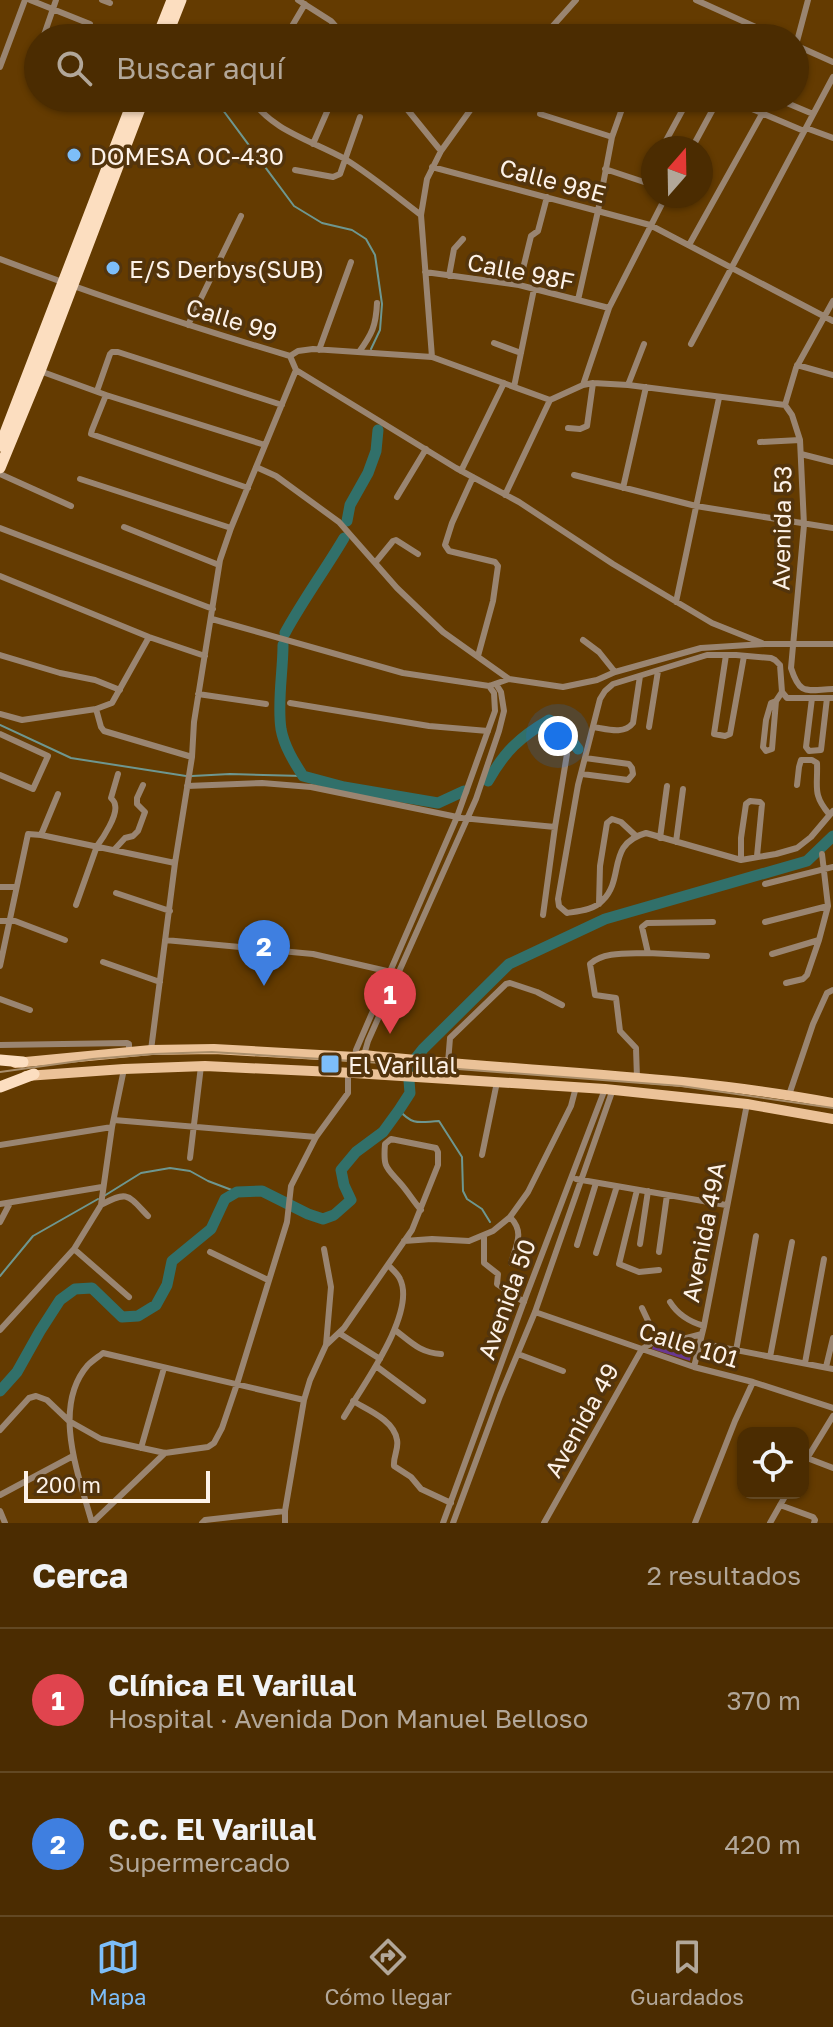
<!DOCTYPE html>
<html lang="es">
<meta charset="utf-8">
<style>
:root{--surface:#4b2c01;--page:#553810;--text:#f1f3f6;--muted:#b2a799;--line:#624823;--accent:#7dbef9}
body{margin:0;font-family:"Golos Text",sans-serif;background:var(--page);color:var(--text)}
.controls{position:absolute;right:24px;bottom:24px;display:grid;overflow:hidden;border-radius:16px;box-shadow:0 2px 6px #0004}
.controls button{width:72px;height:72px;display:grid;place-items:center;padding:0;border:0;border-bottom:2px solid var(--line);background:var(--surface);color:var(--text);font:40px sans-serif}
.compass{position:absolute;left:641px;top:136px;width:72px;height:72px;border-radius:50%;background:var(--surface);box-shadow:0 2px 6px #0004;rotate:20deg}
.scale{position:absolute;left:24px;bottom:20px;width:186px;box-sizing:border-box;padding-left:8px;border:4px solid #fdf2e8;border-top:0;font-size:22px;line-height:28px;white-space:nowrap;color:#fdf2e8;-webkit-text-stroke:6px #53340c;paint-order:stroke}
.you{position:absolute;left:558px;top:736px;width:28px;height:28px;margin:-20px;border:6px solid #fff;border-radius:50%;background:#1a73e8;box-shadow:0 0 0 12px #1a73e833}
.badge{display:grid;place-items:center;width:52px;height:52px;border-radius:50%;background:var(--accent);color:#fff;font-size:26px;font-weight:700}
.pin{position:absolute;translate:-50% -66px;filter:drop-shadow(0 2px 4px #0008)}
.pin::after{content:'';position:absolute;top:42px;width:28px;height:24px;background:inherit;clip-path:polygon(0 0,100% 0,50% 100%)}
.list{margin:0;padding:0;list-style:none}
h2{display:flex;justify-content:space-between;align-items:center;height:104px;margin:0;padding:0 32px;font-size:34px}
h2 small{font-size:26px;font-weight:400;color:var(--muted)}
.list li{display:grid;grid-template-columns:52px 1fr auto;gap:24px;align-items:center;box-sizing:border-box;height:144px;padding:0 32px;border-top:2px solid var(--line)}
.list b{display:block;font-size:30px;white-space:nowrap}
.list p{margin:0;font-size:26px;white-space:nowrap;color:var(--muted)}
.list em{font-size:26px;font-style:normal;color:var(--muted)}
.icon{flex:none;width:44px;height:44px;fill:none;stroke:currentColor;stroke-width:2;stroke-linecap:round;stroke-linejoin:round}
.map{position:relative;flex:none;width:833px;height:1523px;overflow:hidden}
.search{position:absolute;background:var(--surface);box-shadow:0 2px 6px #0004;left:24px;right:24px;top:24px;height:88px;display:flex;align-items:center;gap:20px;box-sizing:border-box;padding:0 28px;border-radius:44px;color:var(--muted);font-size:30px}
.sheet{height:392px;background:var(--surface)}
nav{display:flex;justify-content:space-around;align-items:center;box-sizing:border-box;height:112px;border-top:2px solid var(--line);background:var(--surface);font-size:22px;color:var(--muted)}
nav a{display:grid;justify-items:center;gap:4px}
nav .on{color:var(--accent)}
.map>svg:first-child{display:block}
.green{fill:#693890}
.lines{fill:none;stroke-linecap:round;stroke-linejoin:round}
.stream{stroke:#6e9790;stroke-width:2}
.river{stroke:#31706a;stroke-width:11}
.street{stroke:#9a8571;stroke-width:6}
.primary{stroke:#ebc298;stroke-width:10}
.highway{stroke:#fcdec0;stroke-width:11}
.tram{stroke:#aa8e6a;stroke-width:2}
.poi-dot{fill:#7dbef9;stroke:#53340c;stroke-width:3}
.labels{text-anchor:middle;dominant-baseline:central;stroke-width:7;stroke-linejoin:round;paint-order:stroke}
.poi-label{font-size:24px;fill:#fdf2e8;stroke:#53340c;text-anchor:start}
.street-label{font-size:24px;fill:#fdf2e8;stroke:#53340c}
</style>
<div class="map">
<svg width="833" height="1523" viewBox="0 0 833 1523">
<rect width="100%" height="100%" fill="#643b01"/>
<!-- green -->
<path class="green" d="M 693,1341 L 690,1361 L 652,1349 L 654,1344 L 671,1346 Z"/>
<g class="lines">
<!-- stream -->
<path class="stream" d="M 214,98 L 294,206 L 322,223 L 352,230 L 366,239 L 375,255 L 382,304 L 380,330 L 371,349
M 0,725 L 71,758 L 186,776
M 192,776 L 230,774 L 303,776
M 399,1110 C 413,1126 419,1122 439,1121 L 462,1157 L 463,1191 L 467,1199 L 482,1209 L 490,1222
M 104,1196 L 141,1173 L 170,1168 L 190,1171 L 208,1181 L 237,1192
M 0,1276 L 33,1236 L 98,1199"/>
<!-- river -->
<path class="river" d="M 347,521 L 350,505 L 368,473 L 376,451 L 378,430
M 285,633 C 303,600 325,570 344,538
M 283,645 C 283,672 277,702 281,729 C 284,746 294,762 303,776 L 344,787 L 438,803 L 464,791
M 488,781 C 505,751 520,737 549,720 L 563,729 L 578,749
M 0,1391 L 17,1372 L 40,1331 L 60,1300 L 75,1289 L 92,1288 L 122,1317 L 138,1316 L 156,1305 L 167,1285 L 172,1261 L 211,1229 L 225,1199 L 237,1192 L 262,1191 L 308,1214 L 323,1219 L 334,1215 L 351,1200 L 344,1185 L 341,1170 L 356,1152 L 383,1132 L 399,1110 L 410,1093 L 408,1068 L 423,1049 L 509,964 L 605,919 L 807,861 L 833,836"/>
<!-- street -->
<path class="street" d="M 30,0 L 90,24
M 102,0 L 110,3
M 298,0 L 331,21 L 346,38
M 696,0 L 780,38
M 551,30 L 570,38
M 43,38 L 56,0
M 285,38 L 305,4
M 542,38 L 576,0
M 795,45 L 833,62
M 796,45 L 808,0
M 0,67 L 25,0
M 251,98 C 270,130 313,141 345,159 C 371,175 396,196 421,215
M 398,98 L 441,151
M 726,98 L 804,131
M 775,98 L 813,114
M 540,114 L 612,137
M 806,128 L 833,138
M 313,144 L 333,98
M 662,148 L 689,98
M 692,148 L 719,98
M 432,167 L 650,225 L 833,321
M 605,169 L 644,182 L 653,166
M 295,170 L 333,177 L 340,174 L 360,117
M 689,245 L 762,114
M 0,259 C 95,295 192,327 290,356 L 298,351 L 313,349 L 432,357 L 550,400
M 425,272 L 519,285 L 609,308
M 449,276 L 454,249 L 463,239
M 519,285 L 531,236 L 538,231 L 547,197
M 578,300 L 598,211 L 612,137 L 623,106 L 632,98
M 833,301 L 796,368 L 785,405 L 792,415 L 800,440 L 804,525 L 791,668 C 800,696 806,690 833,689
M 188,325 L 241,216
M 494,343 L 521,353
M 691,344 L 833,77
M 319,350 L 351,262
M 359,352 C 372,334 376,326 377,303
M 290,356 L 296,370 L 456,468 L 519,502 L 613,564 L 712,623 L 762,643
M 432,357 L 421,215 L 427,179 L 441,151 L 479,98
M 797,365 L 833,375
M 40,371 L 106,395 L 265,445
M 583,385 L 609,308 L 666,196
M 628,385 L 644,344
M 514,387 L 534,289
M 97,391 L 110,354 L 112,352 L 118,352 L 282,405
M 106,395 L 92,430 L 91,434 L 248,488
M 568,428 L 580,429 L 587,426 L 593,383
M 760,442 L 800,440
M 801,454 L 833,462
M 256,467 L 276,476 L 339,522 L 397,588 L 443,632 L 509,679 L 563,687 L 597,680 L 615,672 L 701,648 L 764,644 L 833,644
M 461,471 L 504,383
M 0,474 L 71,506
M 574,475 L 696,506 L 833,528
M 473,477 L 452,523 L 445,545 L 449,551 L 495,562 L 498,566 L 493,601 L 478,656
M 80,479 L 231,528
M 623,488 L 646,387
M 505,495 L 550,400 L 583,385 L 593,383 L 628,385 L 785,405
M 397,497 L 426,449
M 124,527 L 219,565
M 0,528 L 213,609
M 375,563 L 393,541 L 396,540 L 418,554
M 0,576 L 149,637 L 205,656
M 676,602 L 719,398
M 212,619 L 403,673 L 489,686 L 509,679
M 583,640 L 599,652 L 615,672
M 0,655 L 60,673 L 95,680 L 120,690
M 726,655 L 714,734 L 725,736 L 730,734 L 744,656
M 198,694 L 266,704
M 812,698 L 806,747 L 809,751 L 821,750 L 827,698
M 833,698 L 787,698 L 782,692 L 780,665 L 775,660 L 771,658 L 736,655 L 707,655 L 613,684 L 605,691 L 600,699 L 578,785 L 558,899 L 559,906 L 567,913 C 580,911 594,910 603,900 C 625,878 606,844 646,833 L 741,860 L 776,854 L 797,848 L 811,837 L 833,811
M 776,701 L 772,749 L 766,751 L 763,747 L 766,720 L 771,703 L 776,701 L 782,692
M 290,703 L 429,726 L 488,731
M 96,709 L 101,727 L 104,731 L 192,757
M 0,714 L 22,720 L 96,709 L 112,703 L 149,637
M 593,727 C 607,729 624,735 633,723 L 640,676
M 649,727 L 658,671
M 0,734 L 48,756 L 33,789 L 0,775
M 582,774 L 628,780 L 633,774 L 632,768 L 629,764 L 585,758
M 797,785 L 799,767 L 801,760 L 812,760 L 817,763 C 818,787 812,794 829,814
M 187,786 L 262,783 L 311,787 L 462,818 L 555,827 L 543,915
M 555,827 L 567,754
M 41,835 L 58,794
M 660,838 L 667,786
M 676,842 L 683,789
M 114,850 L 125,838 L 133,836 L 138,831 L 145,812 L 137,804 L 137,798 L 143,785
M 741,860 L 741,838 L 746,804 L 750,801 L 760,802 L 762,804 L 757,856
M 765,884 L 833,867
M 0,887 L 16,887
M 116,893 L 170,911
M 599,904 L 600,866 L 607,823 L 612,819 L 621,822 L 636,836
M 76,905 L 97,846 C 103,838 118,815 115,805 C 115,802 113,800 111,798 L 118,774
M 0,921 L 15,921 L 65,940
M 765,922 L 828,906
M 165,940 L 313,954 L 391,972
M 648,953 L 707,956
M 772,954 L 819,940
M 103,962 L 160,982
M 0,966 L 28,834 L 41,835 L 175,863
M 786,983 L 803,979 L 807,975 L 819,940 L 828,906 L 822,854
M 0,999 L 30,1010
M 0,1045 L 127,1043 L 129,1044 L 129,1052
M 151,1050 L 175,863 L 192,757 L 194,722 L 220,560 L 231,528 L 296,370
M 364,1055 L 368,1041 L 476,799 L 499,731 L 504,711 L 501,692 L 496,684
M 355,1057 L 356,1050 L 457,817 L 495,711 L 494,693 L 489,686
M 448,1063 L 450,1038 L 506,984 L 510,983 L 537,992 L 562,1005
M 637,1078 L 636,1048 L 620,1031 L 616,998 L 595,995 L 590,964 C 604,951 630,954 648,953 L 642,927 L 647,923 L 713,922
M 789,1095 L 813,1024 L 827,993 L 833,990
M 114,1120 L 316,1137
M 0,1145 L 112,1127
M 482,1155 L 497,1082
M 190,1158 L 201,1066
M 576,1179 L 726,1205
M 637,1190 L 619,1264 L 639,1272 L 659,1270
M 0,1204 L 102,1187
M 101,1205 C 128,1190 128,1195 148,1216
M 510,1217 C 525,1232 516,1245 511,1263
M 0,1222 L 10,1203
M 484,1236 L 484,1263 L 498,1274 L 497,1284 L 524,1302
M 404,1241 L 432,1239 L 469,1241 L 493,1231 L 510,1217 L 528,1192 L 571,1106 L 576,1087
M 640,1244 L 648,1191
M 577,1245 L 596,1183
M 74,1249 L 129,1297
M 324,1249 L 331,1287 L 326,1345
M 210,1252 L 268,1280
M 659,1252 L 667,1195
M 596,1253 L 617,1186
M 670,1302 C 678,1315 690,1322 704,1326
M 642,1308 L 657,1340
M 535,1312 L 694,1367 L 753,1382 L 833,1408
M 0,1330 L 74,1249 L 101,1205 L 112,1127 L 124,1069
M 395,1330 C 411,1342 420,1353 441,1354
M 339,1333 L 380,1359
M 700,1343 L 833,1369
M 736,1351 L 756,1236
M 518,1354 L 563,1371
M 770,1357 L 792,1242
M 805,1363 L 824,1259
M 376,1366 L 423,1401
M 694,1367 L 704,1326 L 747,1104
M 826,1367 L 833,1338
M 353,1401 C 368,1410 394,1420 397,1440 C 399,1449 393,1456 394,1466 L 411,1477 L 421,1489 L 451,1503
M 344,1417 C 361,1388 417,1313 400,1279 C 398,1274 392,1269 388,1265
M 0,1430 L 29,1398 L 36,1396 L 47,1400 L 69,1421 L 101,1439 L 165,1453 L 208,1447 L 214,1443 L 222,1428 L 237,1384 L 287,1222 L 291,1186 L 316,1137 L 348,1093 L 348,1073
M 141,1448 L 164,1368
M 807,1458 L 833,1468
M 803,1465 L 833,1416
M 0,1495 L 73,1456
M 780,1505 L 813,1517 L 815,1520 L 814,1523
M 0,1511 L 5,1523
M 92,1523 C 79,1476 51,1407 88,1365 C 92,1361 98,1357 103,1353 L 304,1400
M 92,1523 L 165,1453
M 202,1523 L 205,1520 L 285,1511
M 285,1523 L 285,1511 L 304,1400 L 310,1380 L 326,1345 L 344,1328 L 412,1230 L 438,1165 L 438,1152 L 436,1148 L 391,1139 L 385,1144 C 383,1168 386,1167 401,1184 C 408,1192 414,1202 421,1210
M 443,1523 L 526,1296 L 605,1089
M 453,1523 L 500,1396 L 535,1312 L 613,1089
M 544,1523 L 642,1349 L 657,1340 L 675,1341 L 702,1334
M 695,1523 L 735,1421 L 753,1382
M 770,1523 L 787,1493"/>
<!-- primary -->
<path class="primary" d="M 15,1063 L 151,1050 L 214,1049 L 355,1057 L 364,1055 C 520,1072 679,1074 833,1103
M 26,1076 L 124,1069 L 205,1066 L 354,1073 L 605,1089 L 747,1104 L 833,1119"/>
<!-- highway -->
<path class="highway" d="M 157,38 L 172,0
M 166,38 L 181,0
M 0,446 L 134,98
M 0,468 L 40,371 L 144,98
M 0,1060 L 23,1062
M 0,1087 L 34,1074"/>
<!-- tram -->
<path class="tram" d="M 0,1072 L 93,1059 L 153,1054 L 212,1052 L 354,1061 L 681,1086 L 833,1108"/>
</g>
<!-- markers -->
<g class="poi-dot">
<circle cx="74" cy="155" r="8"/>
<circle cx="113" cy="268" r="8"/>
<rect x="320" y="1054" width="20" height="20" rx="4"/>
</g>
<g class="labels">
<!-- poi labels -->
<g class="poi-label">
<text x="90" y="155">DOMESA OC-430</text>
<text x="129" y="268">E/S Derbys(SUB)</text>
<text x="348" y="1064">El Varillal</text>
</g>
<!-- street labels -->
<g class="street-label">
<text transform="translate(553 180) rotate(15)">Calle 98E</text>
<text transform="translate(521 271) rotate(11)">Calle 98F</text>
<text transform="translate(232 319) rotate(17)">Calle 99</text>
<text transform="translate(781 528) rotate(-89)">Avenida 53</text>
<text transform="translate(703 1232) rotate(-79)">Avenida 49A</text>
<text transform="translate(506 1299) rotate(-70)">Avenida 50</text>
<text transform="translate(689 1344) rotate(17)">Calle 101</text>
<text transform="translate(581 1420) rotate(-61)">Avenida 49</text>
</g>
</g>
</svg>
<div class="controls">
<button><svg class="icon" aria-label="locate" viewBox="0 0 24 24"><circle cx="12" cy="12" r="6"/><path d="M12 2v4M12 18v4M2 12h4M18 12h4"/></svg></button>
</div>
<svg class="compass" viewBox="-18 -18 36 36"><path d="M0-13l5 13h-10z" fill="#e53935"/><path d="M0 13l5-13h-10z" fill="#b2a799"/></svg>
<div class="scale">200 m</div>
<div class="you"></div>
<div class="pin badge" style="left:390px;top:1034px;background:#e0444e">1</div>
<div class="pin badge" style="left:264px;top:986px;background:#3f7fe0">2</div>
<div class="search"><svg class="icon" aria-label="search" viewBox="0 0 24 24"><circle cx="10" cy="10" r="6"/><path d="M15 15l6 6"/></svg>Buscar aquí</div>
</div>
<section class="sheet">
<h2>Cerca<small>2 resultados</small></h2>
<ul class="list">
<li><span class="badge" style="background:#e0444e">1</span><div><b>Clínica El Varillal</b><p>Hospital · Avenida Don Manuel Belloso</p></div><em>370 m</em></li>
<li><span class="badge" style="background:#3f7fe0">2</span><div><b>C.C. El Varillal</b><p>Supermercado</p></div><em>420 m</em></li>
</ul>
</section>
<nav>
<a class="on"><svg class="icon" aria-label="map" viewBox="0 0 24 24"><path d="M3 6l6-2 6 2 6-2v14l-6 2-6-2-6 2zM9 4v14M15 6v14"/></svg>Mapa</a>
<a><svg class="icon" aria-label="directions" viewBox="0 0 24 24"><path d="M12 3l9 9-9 9-9-9zM9 14v-3h6M13 9l2 2-2 2"/></svg>Cómo llegar</a>
<a><svg class="icon" aria-label="saved" viewBox="0 0 24 24"><path d="M7 4h10v16l-5-4-5 4z"/></svg>Guardados</a>
</nav>
